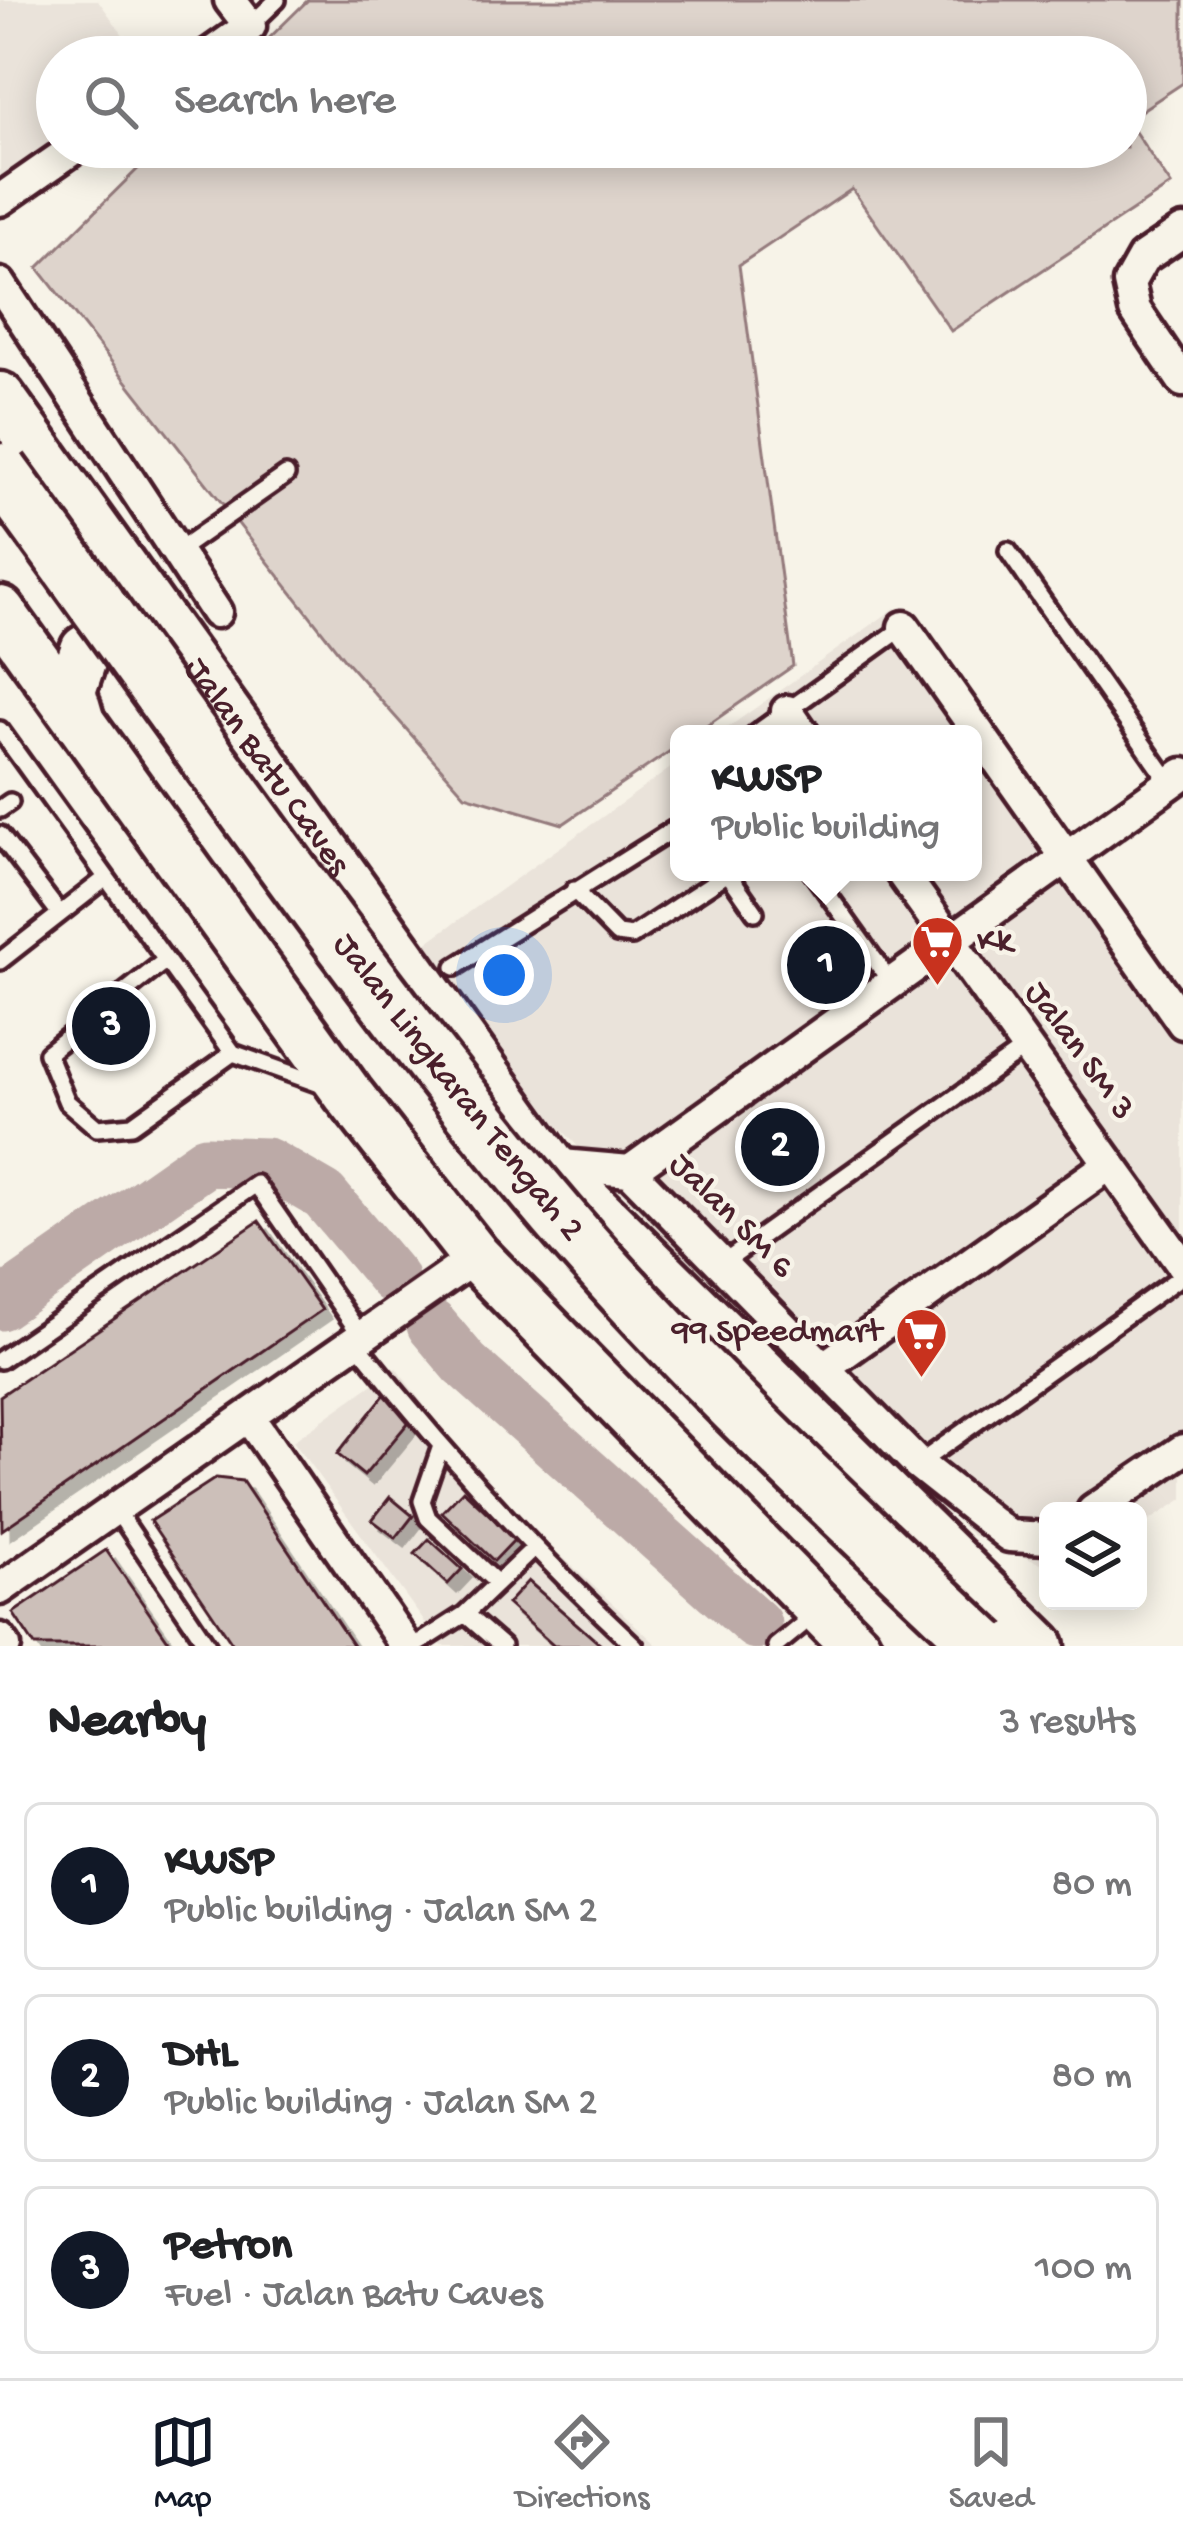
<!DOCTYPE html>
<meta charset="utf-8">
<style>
:root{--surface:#fff;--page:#f6f6f6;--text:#202124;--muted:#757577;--line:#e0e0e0;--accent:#111827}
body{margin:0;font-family:"Gochi Hand",sans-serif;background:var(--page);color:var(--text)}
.controls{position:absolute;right:36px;bottom:36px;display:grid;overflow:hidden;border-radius:18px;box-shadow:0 6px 30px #0003}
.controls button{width:108px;height:108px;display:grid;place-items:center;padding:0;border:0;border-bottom:3px solid var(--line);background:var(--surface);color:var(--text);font:60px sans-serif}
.you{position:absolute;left:504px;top:975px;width:42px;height:42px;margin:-30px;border:9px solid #fff;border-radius:50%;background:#1a73e8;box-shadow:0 0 0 18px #1a73e833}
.badge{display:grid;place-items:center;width:78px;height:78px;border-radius:50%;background:var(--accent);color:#fff;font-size:39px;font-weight:700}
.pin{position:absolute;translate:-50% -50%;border:6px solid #fff;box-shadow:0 3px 12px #0006}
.popup{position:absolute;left:670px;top:725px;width:312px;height:156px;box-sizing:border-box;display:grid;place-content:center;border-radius:18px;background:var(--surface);filter:drop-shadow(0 3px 9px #0005);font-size:39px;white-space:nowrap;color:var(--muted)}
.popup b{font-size:45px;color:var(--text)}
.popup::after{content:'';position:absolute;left:50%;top:100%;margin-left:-24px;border:24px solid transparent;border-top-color:var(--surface)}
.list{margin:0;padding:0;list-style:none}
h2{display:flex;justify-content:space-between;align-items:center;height:156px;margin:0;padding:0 48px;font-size:51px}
h2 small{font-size:39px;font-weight:400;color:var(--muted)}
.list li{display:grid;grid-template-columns:78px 1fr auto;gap:36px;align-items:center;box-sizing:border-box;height:168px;margin:0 24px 24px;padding:0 24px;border:3px solid var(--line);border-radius:18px}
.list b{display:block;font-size:45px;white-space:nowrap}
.list p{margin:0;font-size:39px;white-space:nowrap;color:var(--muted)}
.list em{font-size:39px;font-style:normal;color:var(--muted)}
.icon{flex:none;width:66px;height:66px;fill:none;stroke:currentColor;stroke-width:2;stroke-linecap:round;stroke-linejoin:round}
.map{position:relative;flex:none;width:1183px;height:1646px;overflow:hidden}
.search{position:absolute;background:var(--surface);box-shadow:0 6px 30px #0003;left:36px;right:36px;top:36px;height:132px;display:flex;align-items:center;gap:30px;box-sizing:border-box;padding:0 42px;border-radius:66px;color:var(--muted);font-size:45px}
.sheet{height:732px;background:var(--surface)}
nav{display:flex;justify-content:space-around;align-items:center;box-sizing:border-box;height:168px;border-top:3px solid var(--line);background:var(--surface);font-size:33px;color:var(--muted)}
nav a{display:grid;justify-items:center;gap:6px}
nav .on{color:var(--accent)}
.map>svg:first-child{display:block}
.built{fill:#eae3da}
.green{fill:#ded4cc;stroke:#947a7c;stroke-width:3}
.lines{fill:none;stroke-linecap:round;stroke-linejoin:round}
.river{stroke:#bcaaa7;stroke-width:51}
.building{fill:#ccbfb9;stroke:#4a1f2b;stroke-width:3;filter:url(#shadow)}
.lane-casing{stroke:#4a1f2b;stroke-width:24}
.street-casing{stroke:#4a1f2b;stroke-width:39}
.primary-casing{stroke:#4a1f2b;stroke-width:57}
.lane{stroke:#f7f3e8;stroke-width:15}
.street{stroke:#f7f3e8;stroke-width:30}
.primary{stroke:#f7f3e8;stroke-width:48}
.highway-bridge-casing{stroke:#4a1f2b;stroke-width:63;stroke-linecap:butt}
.highway-bridge{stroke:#f7f3e8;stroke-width:54}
.labels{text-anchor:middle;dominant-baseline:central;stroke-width:9;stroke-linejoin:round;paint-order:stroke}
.street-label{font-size:36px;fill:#4a1f2b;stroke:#f7f3e8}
.poi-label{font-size:36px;fill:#4a1f2b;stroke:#f7f3e8;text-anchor:start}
</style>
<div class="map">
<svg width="1183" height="1646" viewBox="0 0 1183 1646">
<defs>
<filter id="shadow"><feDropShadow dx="9" dy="9" stdDeviation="0" flood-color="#0004"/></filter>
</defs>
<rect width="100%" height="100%" fill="#f7f3e8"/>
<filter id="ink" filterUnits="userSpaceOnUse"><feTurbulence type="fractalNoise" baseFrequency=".00833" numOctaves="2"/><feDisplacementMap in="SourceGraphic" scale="24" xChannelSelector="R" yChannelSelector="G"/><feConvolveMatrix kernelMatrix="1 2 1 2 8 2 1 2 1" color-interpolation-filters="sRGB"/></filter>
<g filter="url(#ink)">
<!-- built -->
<path class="built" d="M 0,0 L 98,0 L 139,57 L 57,57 L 57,142 L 0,183 Z
M 895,608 L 1183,1035 L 1183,1499 L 1138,1528 L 1138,1511 L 1048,1511 L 1048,1567 L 972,1535 L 667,1240 L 545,1112 L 411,954 L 679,762 L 679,872 L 973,872 L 973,734 L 719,734 Z
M 396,1368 L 450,1440 L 542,1538 L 658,1646 L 442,1646 L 293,1441 Z"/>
<!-- green -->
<path class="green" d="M 308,0 L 1183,0 L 1183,83 L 1127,120 L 1171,185 L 951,331 L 852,189 L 739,265 L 793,666 L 695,734 L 679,734 L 679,745 L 563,824 L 465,795 L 344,659 L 38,268 L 160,147 L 1126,147 L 1126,57 L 250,57 Z"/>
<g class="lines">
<!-- river -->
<path class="river" d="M 0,1305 L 206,1161 L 267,1163 L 324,1196 L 393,1278
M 432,1325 L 465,1364 L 756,1624"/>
</g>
<!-- building -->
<path class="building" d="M 259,1221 L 322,1310 L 2,1530 L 0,1396 Z
M 385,1394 L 413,1417 L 364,1476 L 337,1454 Z
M 216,1478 L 242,1481 L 353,1646 L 234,1646 L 150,1521 Z
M 463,1490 L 515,1539 L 494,1561 L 442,1512 Z
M 390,1497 L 413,1516 L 396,1538 L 372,1520 Z
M 429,1539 L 462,1569 L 448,1584 L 415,1554 Z
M 106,1550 L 172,1646 L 35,1646 L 13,1613 Z
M 528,1581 L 602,1646 L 554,1646 L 507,1604 Z"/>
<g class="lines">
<defs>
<path id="lane" d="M 250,26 L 277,0
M 1008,551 L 1170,783
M 176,552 L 286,475
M 0,730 L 233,1053 L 328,1087
M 755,734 L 904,627
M 0,809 L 10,802
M 0,835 L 60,914
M 727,872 L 755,912
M 812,872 L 892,984
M 574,890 L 617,934 L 632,936 L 728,873
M 166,960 L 47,1053 L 67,1102 L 97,1128 L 132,1125 L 233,1053
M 0,961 L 106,878
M 455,967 L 679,826
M 722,1264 L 1026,1047
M 355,1341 C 442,1451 532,1550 635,1646
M 0,1360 L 256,1184 L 362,1337
M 440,1449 L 422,1501 L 428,1518 L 497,1583
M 918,1464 L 1183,1275
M 115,1508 L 208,1646
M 465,1614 L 502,1646
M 415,1646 L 465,1614 L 532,1550
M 776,1646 L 814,1615"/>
<path id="street" d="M 206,57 L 250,26 L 230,0
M 0,200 L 76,147
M 1183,231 L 1143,258 L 1129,283 L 1135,310 L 1183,381
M 0,284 L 216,612
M 904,627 L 1183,1023
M 787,711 L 803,734
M 901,872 L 1183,1266
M 550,1164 L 630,1171 L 1183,774
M 630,1171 L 918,1464 L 1009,1536 L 1048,1538
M 823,1368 L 1110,1164
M 248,1416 L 406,1646
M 1093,1511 L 1183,1450
M 0,1589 L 476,1257
M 0,1639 L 5,1646"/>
<g id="primary">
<path id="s1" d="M 0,397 L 550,1164 L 1040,1646"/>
<path d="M 0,611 L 348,1094 L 476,1257 L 856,1646"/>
<path d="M 80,722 L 71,691 L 85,650 L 122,627 L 153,629"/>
</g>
</defs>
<!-- lane casing -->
<use href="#lane" class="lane-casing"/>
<!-- street casing -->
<use href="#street" class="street-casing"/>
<!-- primary casing -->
<use href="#primary" class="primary-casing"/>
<!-- lane -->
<use href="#lane" class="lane"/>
<!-- street -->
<use href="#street" class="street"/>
<!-- primary -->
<use href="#primary" class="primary"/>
<defs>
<g id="highway-bridge">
<path id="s2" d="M 0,471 C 170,703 333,941 515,1165 C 656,1339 821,1492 984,1646"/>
</g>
</defs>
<!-- highway-bridge casing -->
<use href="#highway-bridge" class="highway-bridge-casing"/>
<!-- highway-bridge -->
<use href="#highway-bridge" class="highway-bridge"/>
</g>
</g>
<!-- icons -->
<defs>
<symbol id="supermarket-pin" viewBox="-11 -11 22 30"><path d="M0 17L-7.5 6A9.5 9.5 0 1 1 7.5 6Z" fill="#c8321e" stroke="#f7f3e8"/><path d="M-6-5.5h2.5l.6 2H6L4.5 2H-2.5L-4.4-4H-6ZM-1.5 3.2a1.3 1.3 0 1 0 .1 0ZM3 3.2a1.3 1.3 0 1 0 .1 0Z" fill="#fff"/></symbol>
</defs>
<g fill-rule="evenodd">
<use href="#supermarket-pin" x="908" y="912" width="59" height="81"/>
<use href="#supermarket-pin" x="892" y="1304" width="59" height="81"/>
</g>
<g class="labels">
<!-- street labels -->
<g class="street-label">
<text stroke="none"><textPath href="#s1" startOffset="456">Jalan Batu Caves</textPath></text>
<text transform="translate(1078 1052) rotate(54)">Jalan SM 3</text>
<text stroke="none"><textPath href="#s2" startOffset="768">Jalan Lingkaran Tengah 2</textPath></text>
<text transform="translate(730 1217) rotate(45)">Jalan SM 6</text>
</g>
<!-- poi labels -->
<g class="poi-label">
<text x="977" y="942">Kk</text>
<text x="882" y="1333" text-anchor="end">99 Speedmart</text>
</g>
</g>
</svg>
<div class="controls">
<button><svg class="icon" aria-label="layers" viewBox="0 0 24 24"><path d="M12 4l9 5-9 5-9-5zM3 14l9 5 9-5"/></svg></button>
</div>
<div class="you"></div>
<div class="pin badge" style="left:826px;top:965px">1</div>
<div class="popup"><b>KWSP</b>Public building</div>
<div class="pin badge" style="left:780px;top:1147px">2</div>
<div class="pin badge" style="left:111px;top:1026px">3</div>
<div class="search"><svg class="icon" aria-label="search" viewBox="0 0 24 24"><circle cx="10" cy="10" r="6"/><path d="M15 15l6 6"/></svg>Search here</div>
</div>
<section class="sheet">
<h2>Nearby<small>3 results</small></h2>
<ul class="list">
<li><span class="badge">1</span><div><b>KWSP</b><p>Public building · Jalan SM 2</p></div><em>80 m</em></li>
<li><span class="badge">2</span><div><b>DHL</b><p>Public building · Jalan SM 2</p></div><em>80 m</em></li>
<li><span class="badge">3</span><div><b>Petron</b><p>Fuel · Jalan Batu Caves</p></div><em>100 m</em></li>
</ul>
</section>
<nav>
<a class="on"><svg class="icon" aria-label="map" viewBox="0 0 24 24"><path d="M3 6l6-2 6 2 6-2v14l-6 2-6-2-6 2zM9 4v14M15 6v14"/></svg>Map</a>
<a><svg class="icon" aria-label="directions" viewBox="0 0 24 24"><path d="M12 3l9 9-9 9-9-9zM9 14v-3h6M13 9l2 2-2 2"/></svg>Directions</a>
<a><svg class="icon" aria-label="saved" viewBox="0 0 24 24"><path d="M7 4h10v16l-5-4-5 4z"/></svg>Saved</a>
</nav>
